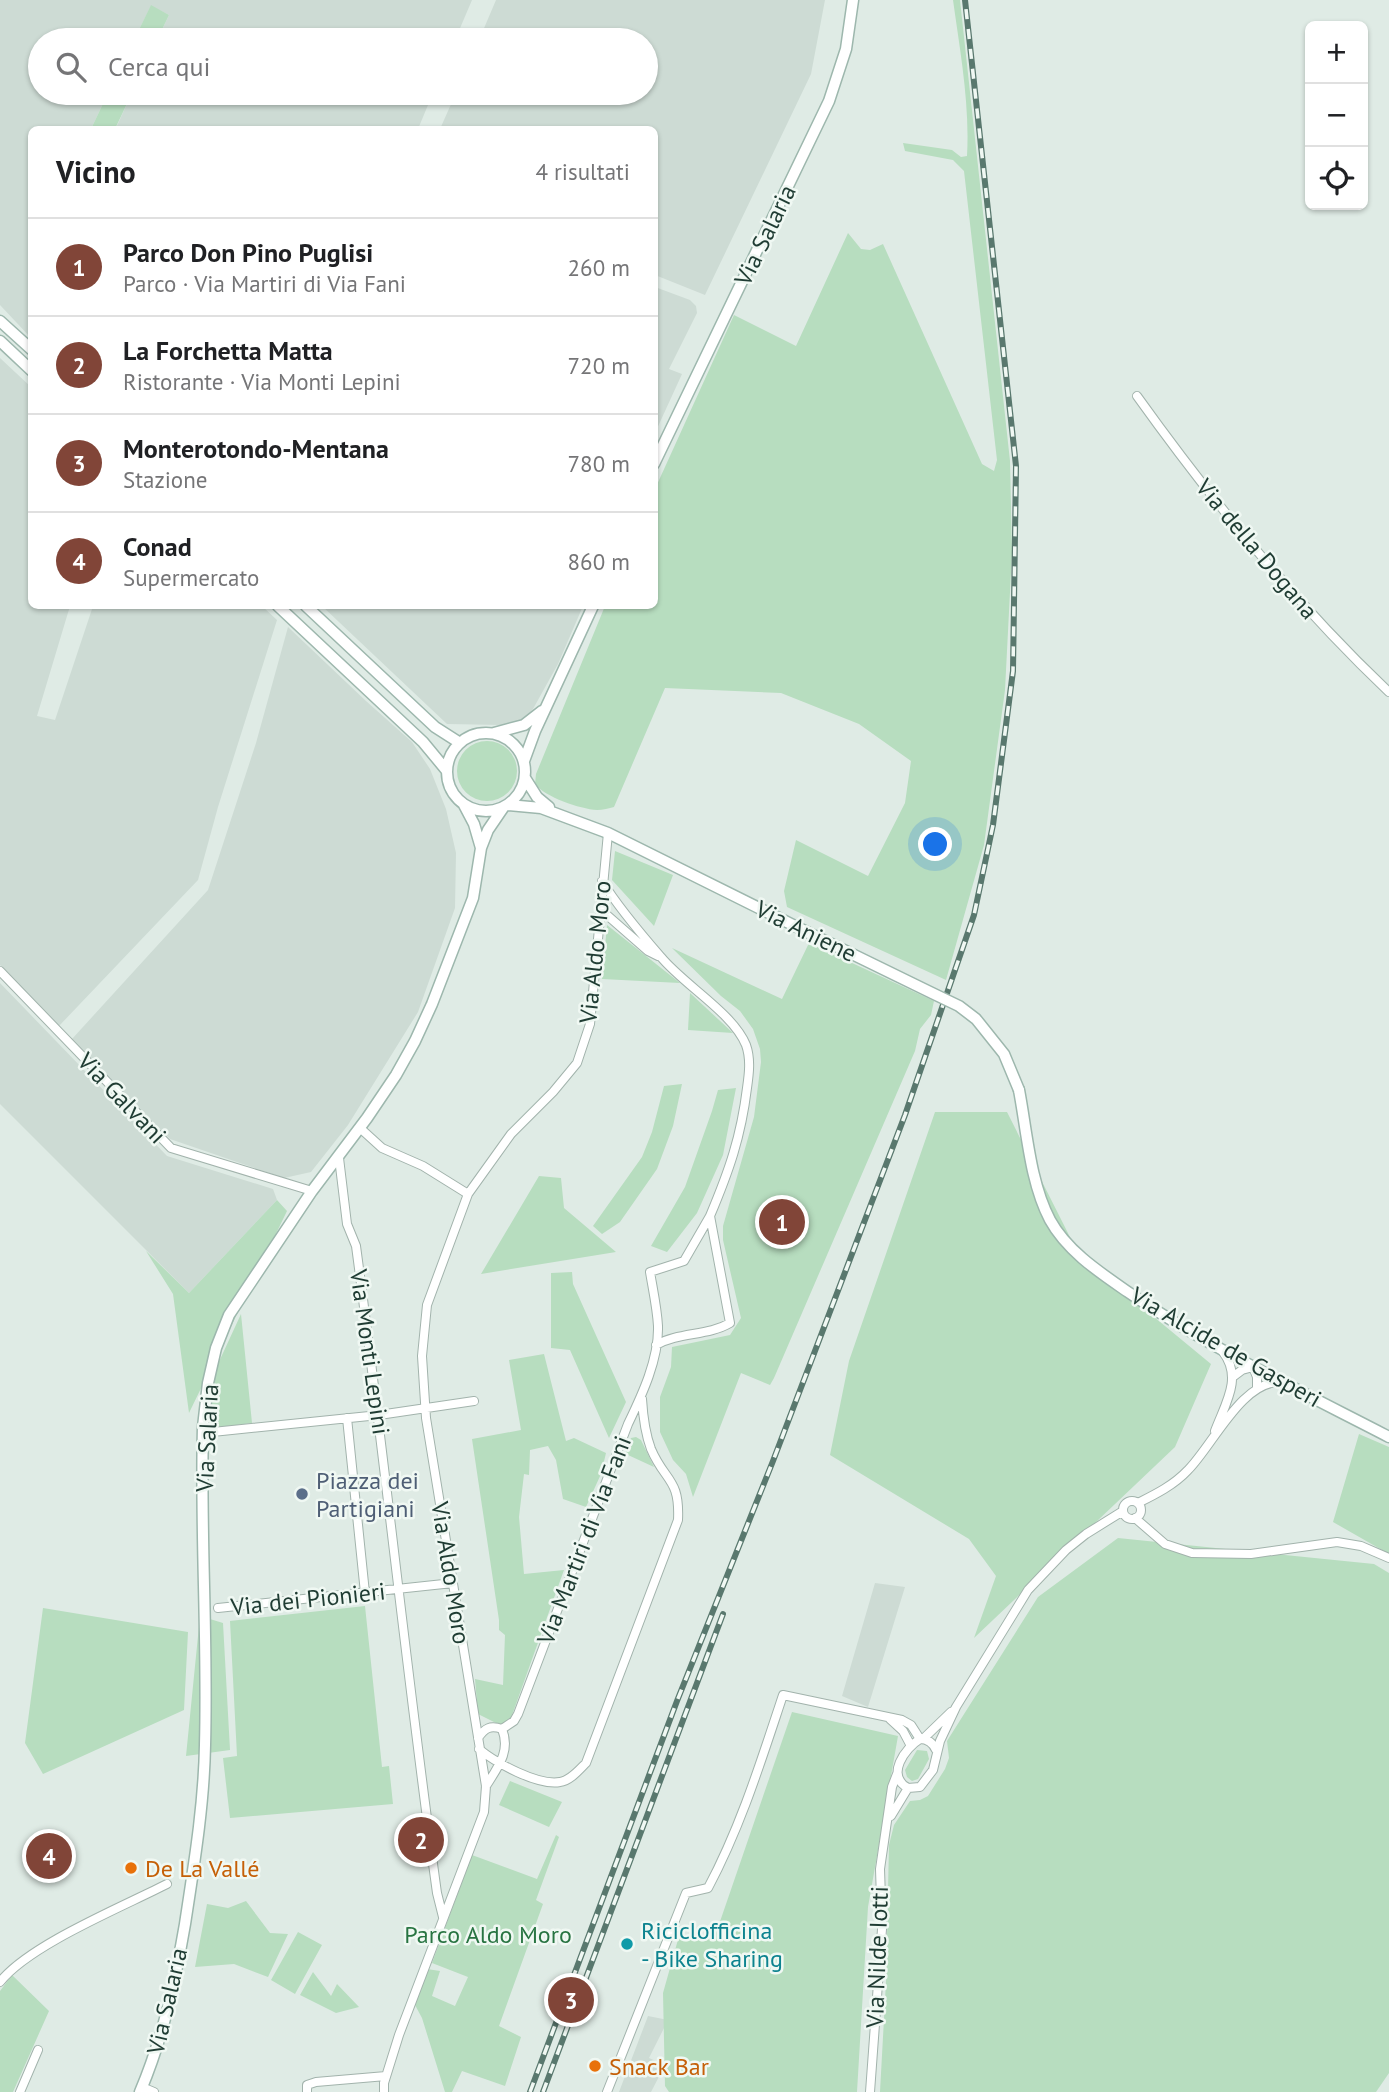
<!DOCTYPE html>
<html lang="it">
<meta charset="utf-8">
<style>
:root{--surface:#fff;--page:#f2f2f2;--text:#202124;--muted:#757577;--line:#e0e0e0;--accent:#814538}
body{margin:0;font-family:"PT Sans",sans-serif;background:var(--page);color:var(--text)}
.controls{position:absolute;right:21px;top:21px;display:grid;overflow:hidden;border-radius:10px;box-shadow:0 2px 5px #0004}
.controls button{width:63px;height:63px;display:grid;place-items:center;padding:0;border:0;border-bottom:2px solid var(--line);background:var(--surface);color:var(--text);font:35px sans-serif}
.you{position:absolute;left:936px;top:845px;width:24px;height:24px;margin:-18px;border:5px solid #fff;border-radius:50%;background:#1a73e8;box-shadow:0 0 0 10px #1a73e833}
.badge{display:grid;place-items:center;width:46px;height:46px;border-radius:50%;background:var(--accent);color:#fff;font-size:23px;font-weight:700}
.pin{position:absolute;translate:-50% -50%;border:4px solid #fff;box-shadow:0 2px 7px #0006}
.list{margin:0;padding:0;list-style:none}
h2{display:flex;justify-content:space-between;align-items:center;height:91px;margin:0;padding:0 28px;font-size:30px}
h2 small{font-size:23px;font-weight:400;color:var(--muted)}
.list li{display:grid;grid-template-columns:46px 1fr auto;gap:21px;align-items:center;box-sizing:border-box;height:98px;padding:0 28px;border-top:2px solid var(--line)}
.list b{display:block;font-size:26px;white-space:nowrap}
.list p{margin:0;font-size:23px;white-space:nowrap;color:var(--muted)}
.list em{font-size:23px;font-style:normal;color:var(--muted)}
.icon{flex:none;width:38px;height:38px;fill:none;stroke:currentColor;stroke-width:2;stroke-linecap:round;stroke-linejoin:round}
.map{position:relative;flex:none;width:1389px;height:2092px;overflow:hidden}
.search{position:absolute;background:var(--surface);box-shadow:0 2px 5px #0004;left:28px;top:28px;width:630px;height:77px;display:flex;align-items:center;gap:18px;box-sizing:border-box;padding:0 24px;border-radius:38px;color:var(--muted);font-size:26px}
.panel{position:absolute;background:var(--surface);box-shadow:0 2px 5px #0004;left:28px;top:126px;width:630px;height:483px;border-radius:10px}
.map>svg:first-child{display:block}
.built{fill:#cddbd4}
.green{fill:#b7ddbf}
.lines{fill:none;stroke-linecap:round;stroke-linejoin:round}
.street-casing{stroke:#a2b3ac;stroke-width:10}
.secondary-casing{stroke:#9db7ad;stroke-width:13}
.street{stroke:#fff;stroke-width:8}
.secondary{stroke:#fff;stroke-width:10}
.rail-casing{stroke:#59786e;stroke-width:6}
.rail{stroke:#f0f8f3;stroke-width:3.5;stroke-dasharray:10;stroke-linecap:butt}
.secondary-bridge-casing{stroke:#9db7ad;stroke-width:13;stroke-linecap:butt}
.secondary-bridge{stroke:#fff;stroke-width:10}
.service-dot{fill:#5c6f8a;stroke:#f0f8f3;stroke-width:2.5}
.food-dot{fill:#e8710a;stroke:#f0f8f3;stroke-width:2.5}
.culture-dot{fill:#0f9aa8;stroke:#f0f8f3;stroke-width:2.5}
.labels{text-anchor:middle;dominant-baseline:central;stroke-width:5;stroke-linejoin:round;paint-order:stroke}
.street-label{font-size:24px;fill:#1f3c33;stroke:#f0f8f3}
.service-label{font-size:24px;fill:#4e5e75;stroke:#f0f8f3;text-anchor:start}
.food-label{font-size:24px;fill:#c56008;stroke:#f0f8f3;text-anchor:start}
.culture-label{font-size:24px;fill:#0d838f;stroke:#f0f8f3;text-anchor:start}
.park-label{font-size:24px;fill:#287442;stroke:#f0f8f3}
</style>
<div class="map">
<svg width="1389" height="2092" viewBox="0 0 1389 2092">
<rect width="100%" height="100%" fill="#dfebe5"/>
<!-- built -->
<path class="built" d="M 0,0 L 472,0 L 455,40 L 157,40 L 169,15 L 151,6 L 134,40 L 40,40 L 40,93 L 108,93 L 91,129 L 32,130 L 31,338 L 0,305 Z
M 496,0 L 825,0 L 811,74 L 705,295 L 655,275 L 654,130 L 440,129 L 456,93 L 646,93 L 646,40 L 479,40 Z
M 132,93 L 433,93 L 418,129 L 115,130 Z
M 655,287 L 690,300 L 696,306 L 697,313 L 669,369 L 682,374 L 655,433 Z
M 0,358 L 31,387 L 32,606 L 70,606 L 37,716 L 55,720 L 93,606 L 262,606 L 277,620 L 218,807 L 198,880 L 59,1026 L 0,965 Z
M 322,606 L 583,606 L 558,664 L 533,709 L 526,718 L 517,722 L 502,725 L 447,724 Z
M 288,627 L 366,701 L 412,742 L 430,769 L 446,809 L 456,853 L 455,908 L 418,1012 L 348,1125 L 311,1172 L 284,1178 L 170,1139 L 72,1039 L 208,890 L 256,743 Z
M 0,983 L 167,1156 L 273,1189 L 277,1200 L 189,1293 L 0,1104 Z
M 875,1583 L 905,1587 L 868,1707 L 842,1696 Z
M 648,2016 L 668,2020 L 649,2058 L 665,2065 L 651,2092 L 619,2092 Z"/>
<!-- green -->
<path class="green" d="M 953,0 L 960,0 L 1010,461 L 1012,553 L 1005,690 L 984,845 L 946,980 L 787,907 L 784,891 L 796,840 L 868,876 L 905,803 L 911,761 L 859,724 L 781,693 L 665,688 L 614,807 C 609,808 603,810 597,810 C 580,809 545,797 535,784 L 536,774 L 605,606 L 654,606 L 655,489 L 734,315 L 796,346 L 848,233 L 861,249 L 870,250 L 883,244 L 982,464 L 994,471 L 997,460 L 964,171 L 953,160 L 905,151 L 903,143 L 952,150 L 961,157 L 967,156 C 970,104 960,51 953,0 Z
M 151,5 L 169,15 L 157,40 L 134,40 Z
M 108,93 L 132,93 L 115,129 L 91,129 Z
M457 771a30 30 0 1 1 60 0a30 30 0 1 1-60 0Z
M 615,851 L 673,875 L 654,926 L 612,880 Z
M 607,925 L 680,983 L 602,979 Z
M 809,943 L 934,1001 L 931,1015 L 920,1029 L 915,1051 L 774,1378 L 770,1385 L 741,1373 L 693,1497 L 686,1474 L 673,1460 L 660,1432 L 660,1397 L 671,1367 L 672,1347 L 730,1335 L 741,1318 L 723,1240 L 723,1226 L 754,1117 L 761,1062 L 760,1049 L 753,1029 L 740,1011 L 721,996 L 672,948 L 782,999 Z
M 690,993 L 733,1033 L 688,1030 Z
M 682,1084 L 673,1126 L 657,1169 L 620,1222 L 602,1234 L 593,1226 L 642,1157 L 652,1132 L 664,1086 Z
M 736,1088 L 723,1155 L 697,1213 L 667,1252 L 651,1246 L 685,1187 L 712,1111 L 718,1090 Z
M 935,1112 L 1007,1112 L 1079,1255 L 1211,1364 L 1175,1447 L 974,1638 L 996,1576 L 969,1539 L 830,1455 L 849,1361 Z
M 539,1176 L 561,1178 L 564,1208 L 616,1252 L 481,1274 Z
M 277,1200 L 287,1211 L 189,1413 L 173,1294 L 146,1251 L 189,1293 Z
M 572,1272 L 573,1284 L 626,1402 L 609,1438 L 570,1350 L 551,1348 L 551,1273 Z
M 241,1314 L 252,1423 L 207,1429 L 217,1366 Z
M 544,1354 L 566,1441 L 574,1438 L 606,1453 L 601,1474 L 586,1507 L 563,1499 L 556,1460 L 548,1446 L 530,1450 L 529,1475 L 524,1474 L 519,1517 L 524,1574 L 564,1570 L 511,1718 L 502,1726 L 478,1714 L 475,1679 L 503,1685 L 505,1635 L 499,1630 L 499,1620 L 472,1439 L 521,1430 L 509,1360 Z
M 1359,1434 L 1389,1447 L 1389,1554 L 1333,1522 Z
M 636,1437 L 641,1440 L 654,1467 L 628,1455 L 626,1452 L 631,1438 Z
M 1118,1538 L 1374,1564 L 1389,1573 L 1389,2073 L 1376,2092 L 880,2092 L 886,1982 L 889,1845 L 894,1825 L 910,1801 L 920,1800 L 928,1796 L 945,1769 L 949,1758 L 947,1741 L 1038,1597 Z
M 365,1606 L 382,1767 L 389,1766 L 393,1804 L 230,1818 L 223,1758 L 237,1756 L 230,1621 Z
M 43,1608 L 188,1632 L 184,1710 L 43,1774 L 25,1743 Z
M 200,1616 L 223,1623 L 230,1750 L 186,1756 Z
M 792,1712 L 898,1736 L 868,1907 L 857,2092 L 669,2092 L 665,2086 L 663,1993 L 679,1936 L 714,1939 Z
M 917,1750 L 927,1751 L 929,1759 L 918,1779 L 912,1781 L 907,1777 L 905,1770 Z
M 510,1781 L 562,1802 L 549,1827 L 499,1805 Z
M 556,1835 L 559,1837 L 536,1900 L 543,1904 L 499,2026 L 521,2037 L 505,2086 L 462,2071 L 452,2092 L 445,2092 L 422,2018 L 415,2005 L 427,1969 L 440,1971 L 432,1996 L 455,2006 L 468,1977 L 432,1963 L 472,1855 L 537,1879 Z
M 246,1901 L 270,1933 L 288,1934 L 268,1977 L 234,1964 L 195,1967 L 207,1904 L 228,1908 Z
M 298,1932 L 322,1945 L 295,1994 L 271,1980 Z
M 313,1972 L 331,1996 L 337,1984 L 359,2007 L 336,2013 L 300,1995 Z
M 12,1975 L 49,2011 L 13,2092 L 0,2092 L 0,1991 Z"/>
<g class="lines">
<defs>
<path id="street" d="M 1137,396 C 1213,502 1295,603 1389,692
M 602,881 C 618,907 641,934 661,957 C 684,985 733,1013 746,1045 C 751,1059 749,1074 747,1088 C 741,1137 729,1171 710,1216
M 600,909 L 648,951 L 658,956
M 0,971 L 171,1148 L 312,1191
M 360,1128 L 382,1148 L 423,1166 L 468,1194
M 339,1158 L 347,1224 L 356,1246 C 385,1461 407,1677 437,1893 L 443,1917
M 1234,1376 L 1242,1370 L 1253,1367 L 1257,1377 L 1257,1387
M 347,1418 L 365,1593
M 1215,1431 C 1225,1404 1243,1378 1223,1352
M 203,1433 L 379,1415 L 474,1401
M1123 1510a9 9 0 1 1 18 0a9 9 0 1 1-18 0Z
M 1138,1503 C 1156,1494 1174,1485 1188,1470 C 1213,1445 1242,1380 1281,1382
M 1135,1518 L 1165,1544 L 1192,1553 L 1251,1554 L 1337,1542 L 1361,1546 L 1389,1558
M 218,1608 L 453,1583
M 890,1719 L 903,1731 L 911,1746
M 502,1729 L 514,1721 L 518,1714 L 628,1424 C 642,1395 659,1359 658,1326 C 657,1308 653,1290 650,1272 L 684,1261 L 710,1216 L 730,1323 C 708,1336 679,1332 656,1345
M 478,1738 C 485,1728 490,1725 502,1729 C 511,1751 498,1767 486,1786
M 923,1739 L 951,1712
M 479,1749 C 496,1763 538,1786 560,1782 C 570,1781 579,1770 586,1763 L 678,1520 C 680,1478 665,1482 651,1449 C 645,1433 643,1416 642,1399
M 908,1788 L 920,1787 L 933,1770 L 940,1741 L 956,1707 L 1028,1590 L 1066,1550 L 1086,1534 L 1123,1511
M 908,1788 C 885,1776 905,1748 920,1739
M 891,1816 L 908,1788
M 0,1982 C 29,1945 122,1907 167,1884
M 142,2087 L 154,2092
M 20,2092 L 38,2050
M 307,2092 L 307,2085 L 316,2082 L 386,2076
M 384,2092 L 384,2083 L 399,2035 L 484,1812 L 486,1786 L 426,1418 L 422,1356 L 427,1305 L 468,1194 L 511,1134 L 553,1092 L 577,1063 L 590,1024 L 608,833
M 607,2092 L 686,1893 L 708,1888 C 741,1826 761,1761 783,1695 L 902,1720 L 911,1725 L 920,1739 C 928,1739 933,1743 936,1750
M 870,2092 L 882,1929 L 880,1869 L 892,1787 L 897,1774"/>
<path id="secondary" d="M 0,321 L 32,350
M 0,341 L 32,371
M 654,464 L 829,101 L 846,49 L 853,0
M 278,606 L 423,742 L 447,771
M 306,606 L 435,727 L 460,743
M447 772a39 39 0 1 1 78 0a39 39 0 1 1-78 0Z
M 494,733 L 524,725 L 542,711
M 524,761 L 535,731 L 593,606
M 525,778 L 537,797 L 549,807
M 464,805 L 474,824 L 481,848
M 508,805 L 541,808 L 608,833 L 805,931
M 1019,1090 C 1027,1132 1030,1182 1050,1220 C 1067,1251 1099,1272 1128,1292 C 1210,1348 1300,1391 1389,1437
M 140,2092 C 163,2038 175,1982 185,1924 C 194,1865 204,1805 205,1745 C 208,1639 200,1533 203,1427 L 208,1383 L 216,1348 L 229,1315 L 312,1191 L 367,1118 L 396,1075 L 415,1041 L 432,1004 L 473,898 L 481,848 L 488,830 L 503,808"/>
</defs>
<!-- street casing -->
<use href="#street" class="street-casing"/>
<!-- secondary casing -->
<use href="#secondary" class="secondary-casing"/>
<!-- street -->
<use href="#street" class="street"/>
<!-- secondary -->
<use href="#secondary" class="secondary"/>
<defs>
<path id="rail" d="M 530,2092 L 677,1701 L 773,1461 L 905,1115 L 974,915 L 993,825 L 1013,671 L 1016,466 L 965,0
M 543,2092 L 723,1614"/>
</defs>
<!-- rail casing -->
<use href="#rail" class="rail-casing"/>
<!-- rail -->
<use href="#rail" class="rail"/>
<defs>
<path id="secondary-bridge" d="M 805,931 L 932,993 L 959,1006 L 976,1019 L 1004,1054 L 1019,1090"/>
</defs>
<!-- secondary-bridge casing -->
<use href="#secondary-bridge" class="secondary-bridge-casing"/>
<!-- secondary-bridge -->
<use href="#secondary-bridge" class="secondary-bridge"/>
</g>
<!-- markers -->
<circle class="service-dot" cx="302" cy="1494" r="7"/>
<g class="food-dot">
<circle cx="131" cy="1868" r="7"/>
<circle cx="595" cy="2066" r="7"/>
</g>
<circle class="culture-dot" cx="627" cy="1944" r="7"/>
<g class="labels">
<!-- street labels -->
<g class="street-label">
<text transform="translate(765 235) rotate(-64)">Via Salaria</text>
<text transform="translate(1257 549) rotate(50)">Via della Dogana</text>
<text transform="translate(806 931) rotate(26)">Via Aniene</text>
<text transform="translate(595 952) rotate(-84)">Via Aldo Moro</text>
<text transform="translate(122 1098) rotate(46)">Via Galvani</text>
<text transform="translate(1226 1347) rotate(30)">Via Alcide de Gasperi</text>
<text transform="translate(370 1352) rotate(82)">Via Monti Lepini</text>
<text transform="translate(207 1438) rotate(-87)">Via Salaria</text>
<text transform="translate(584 1540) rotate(-69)">Via Martiri di Via Fani</text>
<text transform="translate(451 1573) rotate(81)">Via Aldo Moro</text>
<text transform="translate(308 1599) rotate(-6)">Via dei Pionieri</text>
<text transform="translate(877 1957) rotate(-88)">Via Nilde Iotti</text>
<text transform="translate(167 2001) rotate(-77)">Via Salaria</text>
</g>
<!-- service labels -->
<g class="service-label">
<text x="316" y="1480">Piazza dei<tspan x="316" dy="28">Partigiani</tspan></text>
</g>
<!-- food labels -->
<g class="food-label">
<text x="145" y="1868">De La Vallé</text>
<text x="609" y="2066">Snack Bar</text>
</g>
<!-- culture labels -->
<g class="culture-label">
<text x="641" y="1930">Riciclofficina<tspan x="641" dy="28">- Bike Sharing</tspan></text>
</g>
<!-- park labels -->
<g class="park-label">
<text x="488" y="1934">Parco Aldo Moro</text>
</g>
</g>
</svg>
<div class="controls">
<button>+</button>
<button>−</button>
<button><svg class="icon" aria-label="locate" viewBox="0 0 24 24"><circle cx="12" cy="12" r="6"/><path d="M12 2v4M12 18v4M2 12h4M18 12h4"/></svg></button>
</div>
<div class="you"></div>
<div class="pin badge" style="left:782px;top:1222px">1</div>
<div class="pin badge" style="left:421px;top:1840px">2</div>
<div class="pin badge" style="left:571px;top:2000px">3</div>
<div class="pin badge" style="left:49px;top:1856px">4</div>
<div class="search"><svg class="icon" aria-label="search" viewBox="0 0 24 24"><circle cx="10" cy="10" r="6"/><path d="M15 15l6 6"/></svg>Cerca qui</div>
<section class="panel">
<h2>Vicino<small>4 risultati</small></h2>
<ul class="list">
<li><span class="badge">1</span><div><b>Parco Don Pino Puglisi</b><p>Parco · Via Martiri di Via Fani</p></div><em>260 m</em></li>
<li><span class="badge">2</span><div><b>La Forchetta Matta</b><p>Ristorante · Via Monti Lepini</p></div><em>720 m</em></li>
<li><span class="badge">3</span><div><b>Monterotondo-Mentana</b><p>Stazione</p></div><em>780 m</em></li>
<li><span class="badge">4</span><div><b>Conad</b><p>Supermercato</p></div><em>860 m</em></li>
</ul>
</section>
</div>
